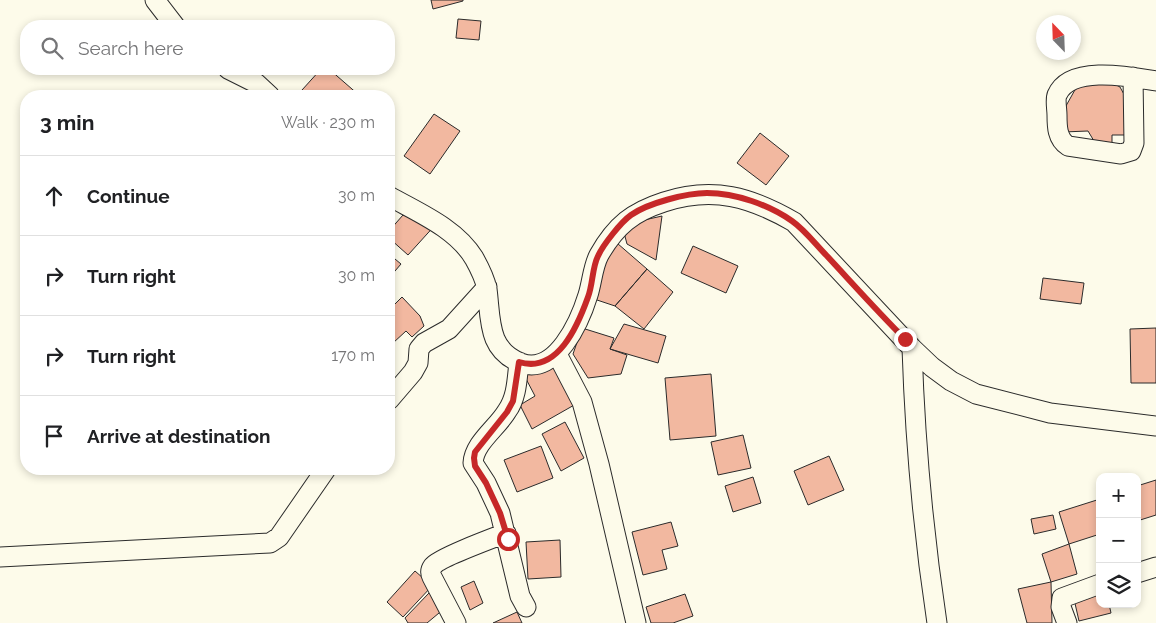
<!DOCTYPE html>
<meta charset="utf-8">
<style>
:root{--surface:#fff;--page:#f6f6f6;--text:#202124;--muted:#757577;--line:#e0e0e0}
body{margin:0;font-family:Raleway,sans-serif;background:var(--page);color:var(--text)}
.controls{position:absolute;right:15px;bottom:15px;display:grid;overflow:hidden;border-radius:10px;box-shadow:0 2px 8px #0003}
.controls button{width:45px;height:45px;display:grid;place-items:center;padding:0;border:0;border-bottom:1px solid var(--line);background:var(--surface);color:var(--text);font:25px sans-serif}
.compass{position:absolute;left:1036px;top:15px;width:45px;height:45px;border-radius:50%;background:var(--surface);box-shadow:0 2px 8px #0003;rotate:337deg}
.stop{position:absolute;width:15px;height:15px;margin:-11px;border:4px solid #c62828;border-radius:50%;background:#fff}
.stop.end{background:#c62828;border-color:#fff;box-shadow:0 1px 5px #0008}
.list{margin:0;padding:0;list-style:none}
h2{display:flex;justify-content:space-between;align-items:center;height:65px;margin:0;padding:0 20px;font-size:21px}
h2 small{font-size:16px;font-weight:400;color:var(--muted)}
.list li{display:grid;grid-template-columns:32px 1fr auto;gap:15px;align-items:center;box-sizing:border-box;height:80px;padding:0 20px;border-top:1px solid var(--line)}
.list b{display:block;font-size:19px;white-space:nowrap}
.list em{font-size:16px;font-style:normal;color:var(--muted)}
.icon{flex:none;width:28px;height:28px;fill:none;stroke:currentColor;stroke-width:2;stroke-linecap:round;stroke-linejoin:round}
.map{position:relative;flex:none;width:1156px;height:623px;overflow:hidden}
.search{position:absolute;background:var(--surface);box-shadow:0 2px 8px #0003;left:20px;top:20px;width:375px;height:55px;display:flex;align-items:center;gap:12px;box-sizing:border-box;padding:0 18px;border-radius:20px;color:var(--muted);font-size:19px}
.panel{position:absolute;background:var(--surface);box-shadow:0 2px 8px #0003;left:20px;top:90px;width:375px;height:385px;border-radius:20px}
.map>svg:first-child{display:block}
.building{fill:#f2b8a0;stroke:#2b2b2b}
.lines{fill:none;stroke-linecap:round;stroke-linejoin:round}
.minor-casing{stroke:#2b2b2b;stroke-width:21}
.minor{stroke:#fdfbea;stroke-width:19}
.route{stroke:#c62828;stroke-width:6}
</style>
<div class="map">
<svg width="1156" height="623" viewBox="0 0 1156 623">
<rect width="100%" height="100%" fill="#fdfbea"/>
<!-- building -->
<path class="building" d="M 431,0 L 463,0 L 463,1 L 433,9 Z
M 458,19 L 481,21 L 479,40 L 456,38 Z
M 321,69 L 329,69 L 360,96 L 308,96 L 302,90 Z
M 1101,77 L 1120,87 L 1126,98 L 1126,135 L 1112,135 L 1112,146 L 1097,146 L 1088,131 L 1063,132 L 1062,113 L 1076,88 Z
M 434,114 L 460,131 L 430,174 L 404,156 Z
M 760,133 L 789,156 L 766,185 L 737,163 Z
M 403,215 L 437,223 L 408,255 L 389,238 L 389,231 Z
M 662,216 L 656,260 L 627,244 L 622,225 Z
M 610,237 L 647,269 L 615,306 L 588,297 Z
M 693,246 L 738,266 L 726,293 L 681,273 Z
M 389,254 L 401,264 L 389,278 Z
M 647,269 L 673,292 L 644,329 L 615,306 Z
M 1043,278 L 1084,283 L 1081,304 L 1040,299 Z
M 402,297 L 420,316 L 424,326 L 412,337 L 406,331 L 393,343 L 389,338 L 389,310 Z
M 624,324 L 666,336 L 658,363 L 610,349 Z
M 582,328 L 614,338 L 610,349 L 627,355 L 621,374 L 588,378 L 573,354 Z
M 1156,328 L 1156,383 L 1131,383 L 1130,329 Z
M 553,363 L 576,404 L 532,429 L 520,405 L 535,396 L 524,375 Z
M 711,374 L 716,436 L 670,440 L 665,378 Z
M 565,422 L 584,458 L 561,471 L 542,434 Z
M 743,435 L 751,468 L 718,475 L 711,442 Z
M 541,446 L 553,478 L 517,492 L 504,460 Z
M 829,456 L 844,490 L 808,505 L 794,471 Z
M 753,477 L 761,503 L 733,512 L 725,486 Z
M 1156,480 L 1156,515 L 1137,521 L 1137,486 Z
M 1100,499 L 1100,534 L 1069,544 L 1059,512 Z
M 1053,515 L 1056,529 L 1034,534 L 1031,519 Z
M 671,522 L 678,546 L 662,550 L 667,569 L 643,575 L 632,532 Z
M 560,540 L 561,577 L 528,579 L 526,542 Z
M 1069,544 L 1077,574 L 1051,582 L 1042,554 Z
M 415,571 L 432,586 L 403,617 L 387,602 Z
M 474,581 L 483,603 L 470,610 L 461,587 Z
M 1051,582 L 1052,623 L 1027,623 L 1018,589 Z
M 1100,592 L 1100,604 L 1109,604 L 1111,613 L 1079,621 L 1074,599 Z
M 429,593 L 445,608 L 427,623 L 408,623 L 405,618 Z
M 685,594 L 693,616 L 673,623 L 651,623 L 646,607 Z
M 517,612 L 522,623 L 493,623 Z"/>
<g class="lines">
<defs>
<path id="minor" d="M 155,0 L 175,26
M 228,69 L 256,83 L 270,96
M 1133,77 L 1134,143 L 1131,151 L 1121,154 L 1068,146 C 1057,139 1057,126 1057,115 C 1057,109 1055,100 1057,95 C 1070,64 1132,77 1156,81
M 389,196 C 417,212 456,228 474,258 C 479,267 485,279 487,289 C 491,319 487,350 521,363 C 556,376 580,321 588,295 C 592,282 593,266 599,255 C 616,225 633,212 664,202 C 713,186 751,197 794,222 L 912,348 L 932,367 L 951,381 L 976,394 L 1050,413 L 1156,426
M 912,348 C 915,440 923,531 937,623
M 557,354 L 582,402 L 599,464 L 636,623
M 519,362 C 517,379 517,397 507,411 C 497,428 474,443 473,463 L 486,483 L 500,513 L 520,596 L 526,607
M 389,400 L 413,372 L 418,363 L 419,349 L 424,343 L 449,329 L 487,287
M 0,557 L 270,543 L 279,537 L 326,469
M 1137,573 L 1156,567
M 456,623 L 432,577 C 430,573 430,570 433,566 C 439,558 493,538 506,533
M 1067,623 L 1061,607 L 1062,598 L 1100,584"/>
</defs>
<!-- minor casing -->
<use href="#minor" class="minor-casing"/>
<!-- minor -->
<use href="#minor" class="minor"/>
</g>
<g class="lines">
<!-- route -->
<path class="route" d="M 508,539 L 500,513 L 486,483 L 475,466 L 474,458 L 475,452 L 507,412 L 513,401 L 519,362 C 558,374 578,325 588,297 C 593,284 592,268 598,256 C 603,245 621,222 631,215 C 648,203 687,193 707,193 C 736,193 769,205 792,221 C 805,230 816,245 827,256 C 853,284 878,312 905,339"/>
</g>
</svg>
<div class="controls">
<button>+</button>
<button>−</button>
<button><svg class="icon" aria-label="layers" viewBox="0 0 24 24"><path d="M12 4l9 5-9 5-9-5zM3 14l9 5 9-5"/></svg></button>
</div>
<svg class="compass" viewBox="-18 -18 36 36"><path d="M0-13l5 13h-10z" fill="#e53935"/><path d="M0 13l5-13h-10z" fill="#757577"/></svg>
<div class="stop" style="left:508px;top:539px"></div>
<div class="stop end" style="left:905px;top:339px"></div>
<div class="search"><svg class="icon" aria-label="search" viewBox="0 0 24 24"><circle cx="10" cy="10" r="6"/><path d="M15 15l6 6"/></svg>Search here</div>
<section class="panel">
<h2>3 min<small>Walk · 230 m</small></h2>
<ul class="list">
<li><svg class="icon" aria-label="ahead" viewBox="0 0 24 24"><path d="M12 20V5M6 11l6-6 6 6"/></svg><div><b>Continue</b></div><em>30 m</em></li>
<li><svg class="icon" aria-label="right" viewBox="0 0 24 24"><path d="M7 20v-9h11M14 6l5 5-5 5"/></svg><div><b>Turn right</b></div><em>30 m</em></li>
<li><svg class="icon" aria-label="right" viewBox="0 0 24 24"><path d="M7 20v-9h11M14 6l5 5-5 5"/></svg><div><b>Turn right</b></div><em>170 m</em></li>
<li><svg class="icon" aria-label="arrive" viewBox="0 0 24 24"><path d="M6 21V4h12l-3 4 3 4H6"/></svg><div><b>Arrive at destination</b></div></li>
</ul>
</section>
</div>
